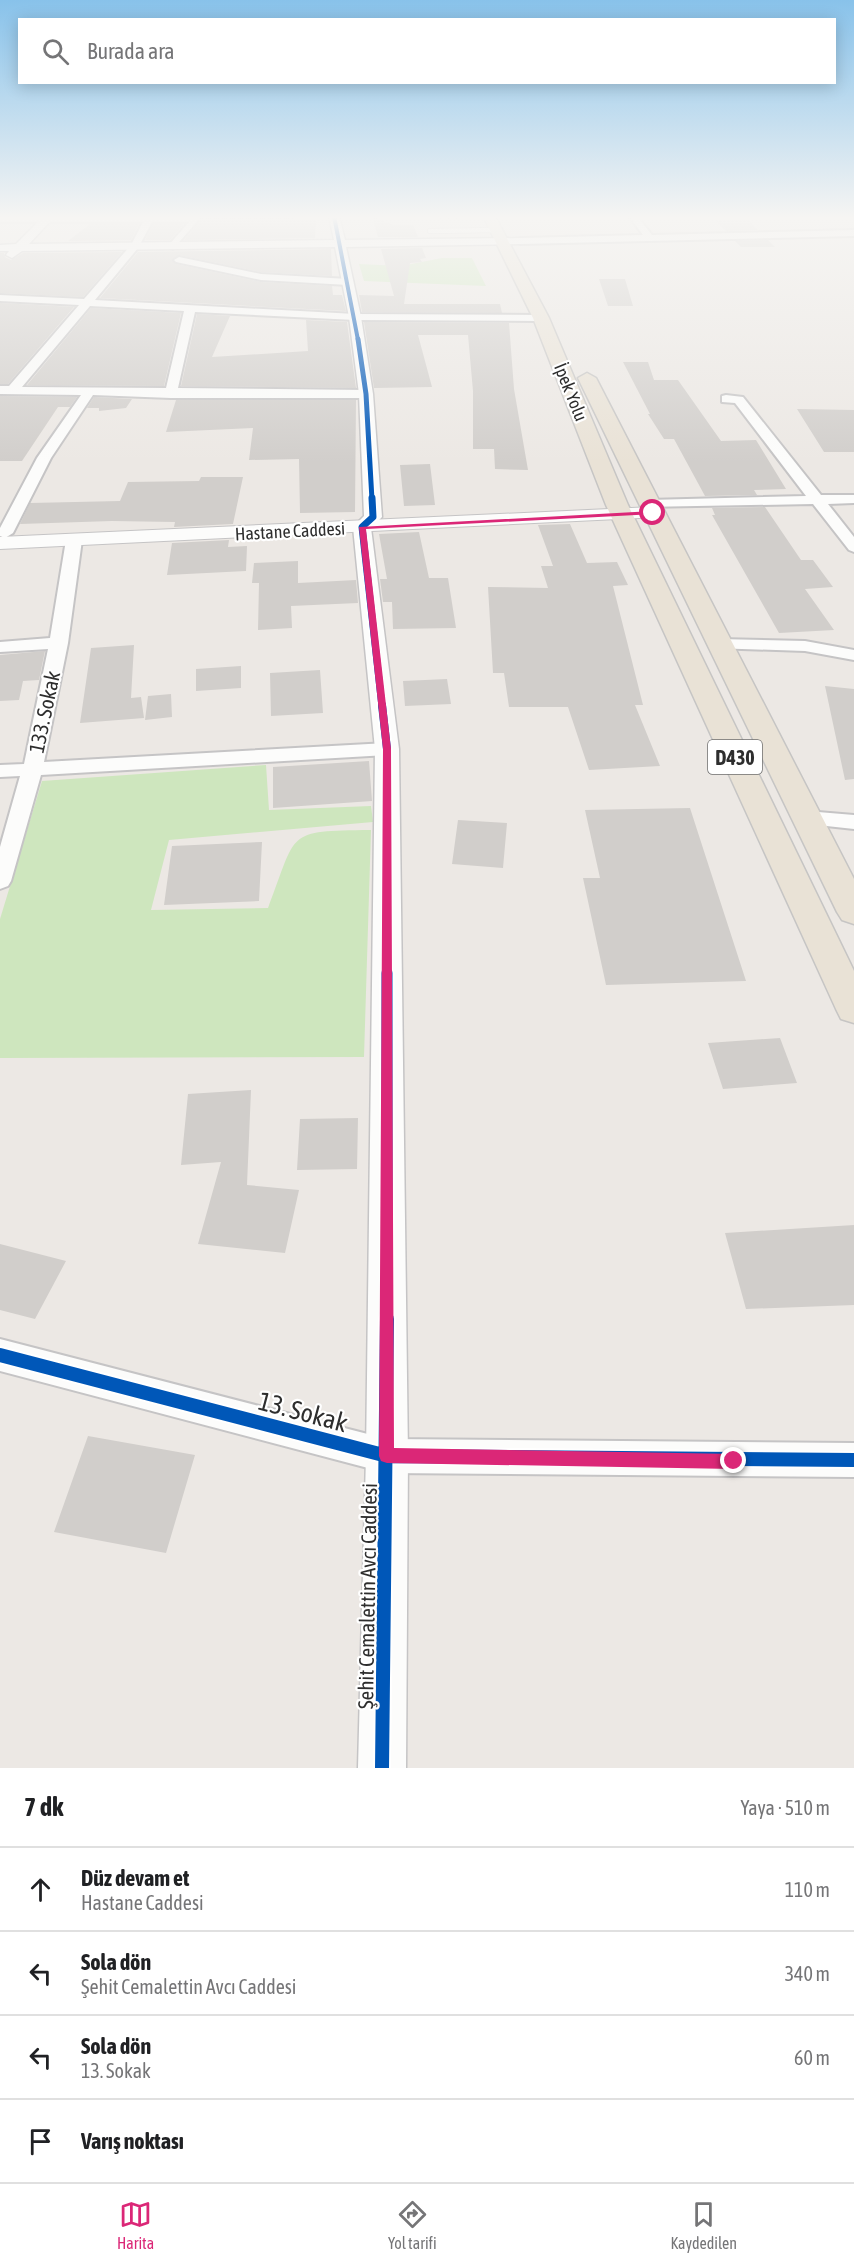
<!DOCTYPE html>
<html lang="tr">
<meta charset="utf-8">
<style>
:root{--surface:#fff;--page:#f6f6f6;--text:#202124;--muted:#757577;--line:#e0e0e0;--accent:#db2777}
body{margin:0;font-family:"Asap Condensed",sans-serif;background:var(--page);color:var(--text)}
.stop{position:absolute;width:18px;height:18px;margin:-14px;border:4px solid #db2777;border-radius:50%;background:#fff}
.stop.end{background:#db2777;border-color:#fff;box-shadow:0 2px 6px #0008}
.list{margin:0;padding:0;list-style:none}
h2{display:flex;justify-content:space-between;align-items:center;height:78px;margin:0;padding:0 24px;font-size:26px}
h2 small{font-size:20px;font-weight:400;color:var(--muted)}
.list li{display:grid;grid-template-columns:39px 1fr auto;gap:18px;align-items:center;box-sizing:border-box;height:84px;padding:0 24px;border-top:2px solid var(--line)}
.list b{display:block;font-size:22px;white-space:nowrap}
.list p{margin:0;font-size:20px;white-space:nowrap;color:var(--muted)}
.list em{font-size:20px;font-style:normal;color:var(--muted)}
.icon{flex:none;width:33px;height:33px;fill:none;stroke:currentColor;stroke-width:2;stroke-linecap:round;stroke-linejoin:round}
.map{position:relative;flex:none;width:854px;height:1768px;overflow:hidden}
.search{position:absolute;background:var(--surface);box-shadow:0 3px 15px #0003;left:18px;right:18px;top:18px;height:66px;display:flex;align-items:center;gap:15px;box-sizing:border-box;padding:0 21px;border-radius:0px;color:var(--muted);font-size:22px}
.sheet{height:414px;background:var(--surface)}
nav{display:flex;justify-content:space-around;align-items:center;box-sizing:border-box;height:84px;border-top:2px solid var(--line);background:var(--surface);font-size:16px;color:var(--muted)}
nav a{display:grid;justify-items:center;gap:3px}
nav .on{color:var(--accent)}
.map>svg:first-child{display:block}
.green{fill:#cee6be}
.building{fill:#d1cecb}
.lines{fill:none;stroke-linecap:round;stroke-linejoin:round}
.service-casing{stroke:#c5c4c5;stroke-width:6}
.minor-casing{stroke:#c5c4c5;stroke-width:4}
.tertiary-casing{stroke:#c5c4c5;stroke-width:3}
.secondary-casing{stroke:#c5c4c5;stroke-width:2}
.trunk-casing{stroke:#c6c5c4;stroke-width:3}
.service{stroke:#fcfcfb;stroke-width:4.5}
.minor{fill:#fcfcfb;fill-rule:evenodd}
.tertiary{fill:#fcfcfb;fill-rule:evenodd}
.secondary{fill:#fcfcfb;fill-rule:evenodd}
.trunk{fill:#e9e2d6;fill-rule:evenodd}
.cycleway-far5-casing{stroke:#fff;stroke-width:5}
.cycleway-far4-casing{stroke:#fff;stroke-width:8}
.cycleway-far3-casing{stroke:#fff;stroke-width:10}
.cycleway-far2-casing{stroke:#fff;stroke-width:12}
.cycleway-far1-casing{stroke:#fff;stroke-width:15}
.cycleway-casing{stroke:#fff;stroke-width:18}
.cycleway-far5{stroke:#0057b8;stroke-width:4}
.cycleway-far4{stroke:#0057b8;stroke-width:5}
.cycleway-far3{stroke:#0057b8;stroke-width:7}
.cycleway-far2{stroke:#0057b8;stroke-width:8}
.cycleway-far1{stroke:#0057b8;stroke-width:11}
.cycleway{stroke:#0057b8;stroke-width:14}
.route{fill:#db2777}
.labels{text-anchor:middle;dominant-baseline:central;stroke-width:4.5;stroke-linejoin:round;paint-order:stroke}
.far-street-label{font-size:18px;fill:#2e2e2e;stroke:#fff}
.shield{fill:#fff;stroke:#6d6d6d;stroke-width:1.5}
.shield-label{font-size:20px;font-weight:bold;fill:#2e2e2e}
.street-label{font-size:21px;fill:#2e2e2e;stroke:#fff}
.near-street-label{font-size:26px;fill:#2e2e2e;stroke:#fff}
</style>
<div class="map">
<svg width="854" height="1768" viewBox="0 0 854 1768">
<rect width="100%" height="100%" fill="#ece8e4"/>
<!-- green -->
<path class="green" d="M 442,258 L 472,258 L 486,286 L 364,281 L 359,264 L 401,266 Z
M 266,765 L 269,810 L 371,806 L 373,822 L 169,840 L 151,910 L 268,908 C 298,831 284,831 371,830 L 364,1057 L 0,1058 L 0,919 L 42,781 Z"/>
<!-- building -->
<path class="building" d="M 204,216 L 295,216 L 293,219 L 316,219 L 315,238 L 184,240 Z
M 372,216 L 394,225 L 413,225 L 418,237 L 378,237 Z
M 748,220 L 758,230 L 726,231 L 716,221 Z
M 90,224 L 139,224 L 131,240 L 68,241 Z
M 153,224 L 184,224 L 170,240 L 145,240 Z
M 768,240 L 775,247 L 741,247 L 735,241 Z
M 422,248 L 426,258 L 420,259 L 422,262 L 410,263 L 404,304 L 500,304 L 502,313 L 362,312 L 359,295 L 394,296 L 381,249 Z
M 331,249 L 332,276 L 261,272 L 179,255 L 172,260 L 176,264 L 261,282 L 332,286 L 333,295 L 342,295 L 346,311 L 100,298 L 138,252 Z
M 122,252 L 83,297 L 0,293 L 0,253 L 4,253 L 5,257 L 11,260 L 23,253 Z
M 599,279 L 625,279 L 633,306 L 608,306 Z
M 0,303 L 74,307 L 8,384 L 0,384 Z
M 91,308 L 181,313 L 164,386 L 27,385 Z
M 197,314 L 230,316 L 212,357 L 308,351 L 306,320 L 347,322 L 356,388 L 181,386 Z
M 364,322 L 509,323 L 514,389 L 528,470 L 495,469 L 494,449 L 473,449 L 473,391 L 468,335 L 418,335 L 432,387 L 374,388 Z
M 623,362 L 648,362 L 654,380 L 678,380 L 721,441 L 756,440 L 786,489 L 754,490 L 757,495 L 705,496 L 674,439 L 664,439 L 648,414 L 650,414 Z
M 0,396 L 77,397 L 70,407 L 58,407 L 22,461 L 0,461 Z
M 94,397 L 132,399 L 126,408 L 99,411 L 99,408 L 87,408 Z
M 176,400 L 356,400 L 355,512 L 300,513 L 299,459 L 249,460 L 253,428 L 166,432 Z
M 797,409 L 854,410 L 854,452 L 824,452 Z
M 430,464 L 435,505 L 404,506 L 400,465 Z
M 201,477 L 243,477 L 233,524 L 174,527 L 175,522 L 112,521 L 20,524 L 30,503 L 120,501 L 128,482 L 199,481 Z
M 765,507 L 801,560 L 813,560 L 833,587 L 805,589 L 834,630 L 779,633 L 712,515 L 715,515 L 712,508 Z
M 570,524 L 587,563 L 617,562 L 628,585 L 613,586 L 643,705 L 635,705 L 660,766 L 589,770 L 568,707 L 509,707 L 504,673 L 493,673 L 488,587 L 548,588 L 541,566 L 553,566 L 538,525 Z
M 419,532 L 429,578 L 448,578 L 456,628 L 393,629 L 392,602 L 383,602 L 380,579 L 387,579 L 379,534 Z
M 229,540 L 228,547 L 247,546 L 246,571 L 167,575 L 172,543 Z
M 298,561 L 298,583 L 356,580 L 358,603 L 291,606 L 292,628 L 258,630 L 259,583 L 252,583 L 254,563 Z
M 134,645 L 131,698 L 141,697 L 144,718 L 80,723 L 91,648 Z
M 45,651 L 39,680 L 23,681 L 19,700 L 0,701 L 0,655 Z
M 241,666 L 241,688 L 196,691 L 196,669 Z
M 320,670 L 323,713 L 271,716 L 270,673 Z
M 447,679 L 451,704 L 405,706 L 403,681 Z
M 825,686 L 854,689 L 854,779 L 845,780 Z
M 171,694 L 172,717 L 145,720 L 148,696 Z
M 369,761 L 372,801 L 273,808 L 273,767 Z
M 690,808 L 746,981 L 606,985 L 583,878 L 600,878 L 585,810 Z
M 458,820 L 507,823 L 503,868 L 452,864 Z
M 262,842 L 259,901 L 164,905 L 172,846 Z
M 780,1038 L 797,1083 L 723,1089 L 708,1043 Z
M 251,1090 L 247,1185 L 299,1190 L 285,1253 L 198,1244 L 221,1162 L 181,1165 L 188,1094 Z
M 358,1118 L 357,1169 L 297,1170 L 300,1119 Z
M 854,1225 L 854,1305 L 746,1309 L 725,1233 Z
M 0,1244 L 66,1261 L 35,1319 L 0,1310 Z
M 88,1436 L 195,1455 L 166,1553 L 54,1532 Z"/>
<g class="lines">
<defs>
<path id="service" d="M 390,217 L 457,216
M 430,231 L 496,230"/>
<path id="minor" d="M 0,216 L 202,216 L 173,249 L 168,246 L 189,222 L 152,222 L 138,248 L 95,300 L 355,314 L 541,315 L 546,318 L 541,321 L 355,320 L 195,312 L 178,388 L 366,390 L 372,394 L 366,398 L 171,398 L 93,395 L 51,458 L 13,533 L 5,538 L 0,536 L 0,528 L 37,458 L 81,395 L 0,394 L 0,386 L 9,386 L 79,305 L 0,301 L 0,295 L 84,299 L 131,245 L 143,222 L 0,222 ZM 90,306 L 184,311 L 166,388 L 22,387 Z
M 629,216 L 637,216 L 652,235 L 854,230 L 854,236 L 520,244 L 515,241 L 520,238 L 643,235 Z
M 179,257 L 261,274 L 348,279 L 353,282 L 348,285 L 261,280 L 176,262 L 174,260 Z
M 726,395 L 743,397 L 821,495 L 854,495 L 854,503 L 828,504 L 854,537 L 854,552 L 849,550 L 813,504 L 643,507 L 641,504 L 643,501 L 648,500 L 806,496 L 735,403 L 722,402 L 722,396 Z
M 74,535 L 82,540 L 68,643 L 44,762 L 387,743 L 394,745 L 397,749 L 394,753 L 387,755 L 41,775 L 11,881 L 8,886 L 0,889 L 0,847 L 20,776 L 0,777 L 0,765 L 24,764 L 48,649 L 0,652 L 0,642 L 50,638 L 66,540 Z
M 718,639 L 805,641 L 854,650 L 854,660 L 805,651 L 712,648 L 709,644 L 712,640 Z
M 806,811 L 854,815 L 854,829 L 799,823 L 795,818 L 799,813 Z
M 0,1339 L 387,1439 L 854,1443 L 854,1477 L 387,1473 L 0,1371 Z"/>
<path id="tertiary" d="M 44,216 L 55,216 L 29,244 L 334,240 L 329,216 L 339,216 L 345,240 L 520,238 L 526,241 L 520,244 L 346,247 L 361,317 L 373,394 L 382,517 L 371,528 L 399,749 L 408,1456 L 406,1768 L 358,1768 L 366,1456 L 375,749 L 353,527 L 364,516 L 359,394 L 349,317 L 335,247 L 22,251 L 12,258 L 6,255 L 9,251 L 0,251 L 0,245 L 16,244 Z"/>
<path id="secondary" d="M 653,507 L 660,509 L 663,513 L 660,517 L 0,549 L 0,537 Z"/>
<path id="trunk" d="M 483,216 L 495,216 L 549,318 L 628,505 L 854,971 L 854,1023 L 841,1019 L 836,1009 L 606,505 L 533,318 Z
M 587,373 L 596,378 L 854,879 L 854,924 L 842,920 L 837,912 L 578,378 Z"/>
</defs>
<!-- service casing -->
<use href="#service" class="service-casing"/>
<!-- minor casing -->
<use href="#minor" class="minor-casing"/>
<!-- tertiary casing -->
<use href="#tertiary" class="tertiary-casing"/>
<!-- secondary casing -->
<use href="#secondary" class="secondary-casing"/>
<!-- trunk casing -->
<use href="#trunk" class="trunk-casing"/>
<!-- service -->
<use href="#service" class="service"/>
<!-- minor -->
<use href="#minor" class="minor"/>
<!-- tertiary -->
<use href="#tertiary" class="tertiary"/>
<!-- secondary -->
<use href="#secondary" class="secondary"/>
<!-- trunk -->
<use href="#trunk" class="trunk"/>
<defs>
<path id="cycleway-far5" d="M 334,216 L 358,340"/>
<path id="cycleway-far4" d="M 358,339 L 366,394 L 372,500"/>
<path id="cycleway-far3" d="M 372,498 L 373,517 L 362,527 L 382,707"/>
<path id="cycleway-far2" d="M 382,705 L 387,749 L 387,974"/>
<path id="cycleway-far1" d="M 387,973 L 387,1321"/>
<path id="cycleway" d="M 0,1355 L 387,1456 L 854,1460
M 382,1768 L 387,1319"/>
</defs>
<!-- cycleway-far5 casing -->
<use href="#cycleway-far5" class="cycleway-far5-casing"/>
<!-- cycleway-far4 casing -->
<use href="#cycleway-far4" class="cycleway-far4-casing"/>
<!-- cycleway-far3 casing -->
<use href="#cycleway-far3" class="cycleway-far3-casing"/>
<!-- cycleway-far2 casing -->
<use href="#cycleway-far2" class="cycleway-far2-casing"/>
<!-- cycleway-far1 casing -->
<use href="#cycleway-far1" class="cycleway-far1-casing"/>
<!-- cycleway casing -->
<use href="#cycleway" class="cycleway-casing"/>
<!-- cycleway-far5 -->
<use href="#cycleway-far5" class="cycleway-far5"/>
<!-- cycleway-far4 -->
<use href="#cycleway-far4" class="cycleway-far4"/>
<!-- cycleway-far3 -->
<use href="#cycleway-far3" class="cycleway-far3"/>
<!-- cycleway-far2 -->
<use href="#cycleway-far2" class="cycleway-far2"/>
<!-- cycleway-far1 -->
<use href="#cycleway-far1" class="cycleway-far1"/>
<!-- cycleway -->
<use href="#cycleway" class="cycleway"/>
</g>
<!-- sky -->
<linearGradient id="sky" x2="0" y2="1"><stop stop-color="#88c2ea"/><stop offset="0.47" stop-color="#f6f5f3"/><stop offset="1" stop-color="#f6f5f3" stop-opacity="0"/></linearGradient>
<rect width="854" height="463" fill="url(#sky)"/>
<!-- route -->
<path class="route" d="M 653,511 L 655,514 L 366,529 L 391,749 L 394,1448 L 734,1454 L 739,1456 L 741,1461 L 739,1467 L 734,1469 L 387,1463 L 381,1461 L 379,1456 L 383,749 L 359,527 Z"/>
<g class="labels">
<!-- far-street labels -->
<g class="far-street-label">
<text transform="translate(571 392) rotate(68)">İpek Yolu</text>
<text transform="translate(290 531) rotate(-3)">Hastane Caddesi</text>
</g>
<!-- shield labels -->
<rect class="shield" x="708" y="740" width="54" height="34" rx="4.5"/>
<g class="shield-label">
<text x="735" y="757">D430</text>
</g>
<!-- street labels -->
<g class="street-label">
<text transform="translate(44 712) rotate(-78)">133. Sokak</text>
<text transform="translate(367 1596) rotate(-89)">Şehit Cemalettin Avcı Caddesi</text>
</g>
<!-- near-street labels -->
<g class="near-street-label">
<text transform="translate(303 1412) rotate(15)">13. Sokak</text>
</g>
</g>
</svg>
<div class="stop" style="left:653px;top:513px"></div>
<div class="stop end" style="left:734px;top:1461px"></div>
<div class="search"><svg class="icon" aria-label="search" viewBox="0 0 24 24"><circle cx="10" cy="10" r="6"/><path d="M15 15l6 6"/></svg>Burada ara</div>
</div>
<section class="sheet">
<h2>7 dk<small>Yaya · 510 m</small></h2>
<ul class="list">
<li><svg class="icon" aria-label="ahead" viewBox="0 0 24 24"><path d="M12 20V5M6 11l6-6 6 6"/></svg><div><b>Düz devam et</b><p>Hastane Caddesi</p></div><em>110 m</em></li>
<li><svg class="icon" aria-label="left" viewBox="0 0 24 24"><path d="M17 20v-9H6M10 6l-5 5 5 5"/></svg><div><b>Sola dön</b><p>Şehit Cemalettin Avcı Caddesi</p></div><em>340 m</em></li>
<li><svg class="icon" aria-label="left" viewBox="0 0 24 24"><path d="M17 20v-9H6M10 6l-5 5 5 5"/></svg><div><b>Sola dön</b><p>13. Sokak</p></div><em>60 m</em></li>
<li><svg class="icon" aria-label="arrive" viewBox="0 0 24 24"><path d="M6 21V4h12l-3 4 3 4H6"/></svg><div><b>Varış noktası</b></div></li>
</ul>
</section>
<nav>
<a class="on"><svg class="icon" aria-label="map" viewBox="0 0 24 24"><path d="M3 6l6-2 6 2 6-2v14l-6 2-6-2-6 2zM9 4v14M15 6v14"/></svg>Harita</a>
<a><svg class="icon" aria-label="directions" viewBox="0 0 24 24"><path d="M12 3l9 9-9 9-9-9zM9 14v-3h6M13 9l2 2-2 2"/></svg>Yol tarifi</a>
<a><svg class="icon" aria-label="saved" viewBox="0 0 24 24"><path d="M7 4h10v16l-5-4-5 4z"/></svg>Kaydedilen</a>
</nav>
